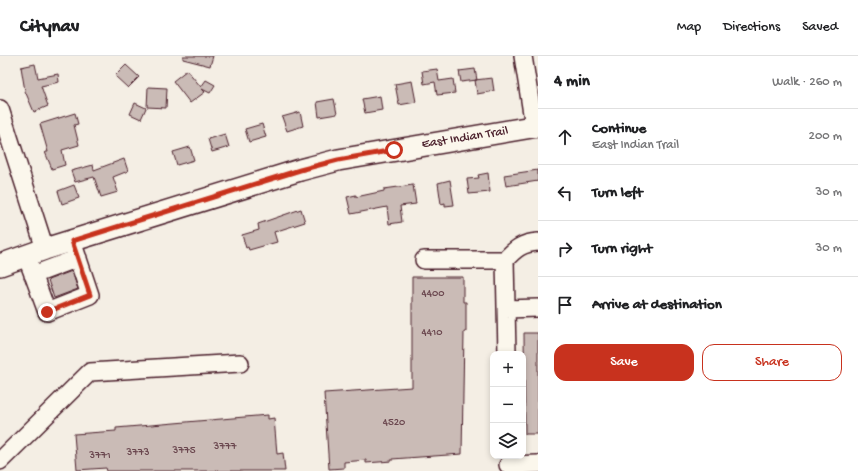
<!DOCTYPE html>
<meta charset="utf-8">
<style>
:root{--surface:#fff;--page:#f2f2f2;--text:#202124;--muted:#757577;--line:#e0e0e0;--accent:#c8321e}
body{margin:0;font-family:"Gochi Hand",sans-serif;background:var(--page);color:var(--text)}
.controls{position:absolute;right:12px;bottom:12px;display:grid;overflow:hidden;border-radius:8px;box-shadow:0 2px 6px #0003}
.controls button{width:36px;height:36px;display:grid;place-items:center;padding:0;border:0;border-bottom:1px solid var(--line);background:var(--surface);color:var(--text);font:20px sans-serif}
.stop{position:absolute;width:12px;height:12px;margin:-9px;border:3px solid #c8321e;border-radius:50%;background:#fff}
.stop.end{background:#c8321e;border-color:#fff;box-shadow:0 1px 4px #0008}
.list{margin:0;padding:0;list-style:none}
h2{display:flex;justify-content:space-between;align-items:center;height:52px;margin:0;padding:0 16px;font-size:17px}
h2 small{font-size:13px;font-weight:400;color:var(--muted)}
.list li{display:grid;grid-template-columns:26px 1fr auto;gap:12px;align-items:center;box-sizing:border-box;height:56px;padding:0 16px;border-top:1px solid var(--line)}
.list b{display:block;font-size:15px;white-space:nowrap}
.list p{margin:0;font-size:13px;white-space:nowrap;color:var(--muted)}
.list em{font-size:13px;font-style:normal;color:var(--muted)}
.actions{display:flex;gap:8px;padding:12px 16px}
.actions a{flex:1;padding:9px 0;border:1px solid var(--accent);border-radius:12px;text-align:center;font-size:14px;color:var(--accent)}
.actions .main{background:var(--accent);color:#fff}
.icon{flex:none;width:22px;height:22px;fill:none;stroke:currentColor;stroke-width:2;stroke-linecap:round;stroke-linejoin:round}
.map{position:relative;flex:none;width:538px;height:415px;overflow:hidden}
header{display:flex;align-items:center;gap:24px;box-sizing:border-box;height:56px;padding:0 20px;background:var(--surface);border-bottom:1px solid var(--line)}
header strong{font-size:19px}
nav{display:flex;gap:22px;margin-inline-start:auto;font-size:14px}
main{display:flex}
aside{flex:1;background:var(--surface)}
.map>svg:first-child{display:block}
.building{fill:#cabbb6;stroke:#4a1f2b}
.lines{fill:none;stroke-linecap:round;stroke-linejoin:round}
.minor-casing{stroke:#4a1f2b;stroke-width:20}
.major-casing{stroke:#4a1f2b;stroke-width:24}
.minor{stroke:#fbf7ec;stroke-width:17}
.major{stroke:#fbf7ec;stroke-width:21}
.route{stroke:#c8321e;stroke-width:5}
.labels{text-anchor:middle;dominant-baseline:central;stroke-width:4;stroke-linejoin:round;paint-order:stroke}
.number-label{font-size:11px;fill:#6a464e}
.street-label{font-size:13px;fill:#4a1f2b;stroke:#fbf7ec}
</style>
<header>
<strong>Citynav</strong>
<nav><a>Map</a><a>Directions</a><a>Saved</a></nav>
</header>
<main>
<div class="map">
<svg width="538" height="415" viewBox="0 0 538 415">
<rect width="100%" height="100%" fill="#f4eee4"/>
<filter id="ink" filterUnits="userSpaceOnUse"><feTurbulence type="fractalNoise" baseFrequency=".025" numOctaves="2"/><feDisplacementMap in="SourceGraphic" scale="8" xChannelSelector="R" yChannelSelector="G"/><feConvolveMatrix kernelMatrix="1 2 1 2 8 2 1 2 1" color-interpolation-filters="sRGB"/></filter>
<g filter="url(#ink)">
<!-- building -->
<path class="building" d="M 183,0 L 213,0 L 210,10 L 183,3 Z
M 35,8 L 38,22 L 58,18 L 59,26 L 41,30 L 48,50 L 34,56 L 25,35 L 21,11 Z
M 126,9 L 139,21 L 128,32 L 115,20 Z
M 437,13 L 439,25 L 453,23 L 455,37 L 437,39 L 435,26 L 424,28 L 422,15 Z
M 475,13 L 477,24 L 461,26 L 459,15 Z
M 187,14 L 201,31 L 206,24 L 215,29 L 210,37 L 202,33 L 205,36 L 190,47 L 173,25 Z
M 492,22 L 494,35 L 477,38 L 475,24 Z
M 412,25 L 416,46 L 399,49 L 395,28 Z
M 148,31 L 167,32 L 166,52 L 147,51 Z
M 380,40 L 382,54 L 365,57 L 362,43 Z
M 334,43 L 337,58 L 319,61 L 317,46 Z
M 135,47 L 146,52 L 141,63 L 130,58 Z
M 300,56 L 303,70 L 287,75 L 282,61 Z
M 75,57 L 78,68 L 74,69 L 79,89 L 62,94 L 65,109 L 52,113 L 45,96 L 48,96 L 40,68 Z
M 262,68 L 266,81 L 249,86 L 245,73 Z
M 225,78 L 229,91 L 212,96 L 208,83 Z
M 190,91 L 194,104 L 177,109 L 173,96 Z
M 124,103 L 128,115 L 113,121 L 118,136 L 101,141 L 94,121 L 75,126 L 71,115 L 93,109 L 94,114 Z
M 538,114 L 538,125 L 506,130 L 504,119 Z
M 488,117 L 490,136 L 469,138 L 467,123 L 479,122 L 478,119 Z
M 450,124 L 454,149 L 445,150 L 445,147 L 441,148 L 438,127 Z
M 74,129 L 79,142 L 62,148 L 58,135 Z
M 413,129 L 416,148 L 400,150 L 402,166 L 389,168 L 387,151 L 351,158 L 347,141 L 356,139 L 356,141 L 384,135 L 384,133 Z
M 301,153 L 305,166 L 274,176 L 277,186 L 249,194 L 248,191 L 246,192 L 242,179 L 259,174 L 258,168 Z
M 72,215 L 78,233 L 54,242 L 48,224 Z
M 412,221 L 463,221 L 463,246 L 466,246 L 466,276 L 464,276 L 462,398 L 392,403 L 392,405 L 366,407 L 366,404 L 344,406 L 344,412 L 329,413 L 324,337 L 412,331 Z
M 524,277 L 538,277 L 538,378 L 525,378 Z
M 268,359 L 268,363 L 274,362 L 277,398 L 283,397 L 285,415 L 107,415 L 106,412 L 77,414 L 74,378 L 116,375 L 116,372 Z"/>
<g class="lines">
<defs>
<path id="minor" d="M 523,0 L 534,70
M 0,53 L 45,193
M 26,199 L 47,256 L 90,239 L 72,185
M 424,204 L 505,204 L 507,298
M 505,204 C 515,193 522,187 538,186
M 33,219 L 78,202
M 506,253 L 538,252
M 0,405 L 90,316 L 240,307
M 508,409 L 538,408"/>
<path id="major" d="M 0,209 L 45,193 L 300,114 L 338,104 L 538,70"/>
</defs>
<!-- minor casing -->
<use href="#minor" class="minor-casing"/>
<!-- major casing -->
<use href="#major" class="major-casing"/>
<!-- minor -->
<use href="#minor" class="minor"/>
<!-- major -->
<use href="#major" class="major"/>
</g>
</g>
<g class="lines" filter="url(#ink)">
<!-- route -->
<path class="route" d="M 47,256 L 90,239 L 72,185 L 300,114 L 338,104 L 394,94"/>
</g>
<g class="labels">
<!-- number labels -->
<g class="number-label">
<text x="433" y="238">4400</text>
<text x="432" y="277">4410</text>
<text x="394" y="367">4520</text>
<text x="225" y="391">3777</text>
<text x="184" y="395">3775</text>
<text x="138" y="397">3773</text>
<text x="100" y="400">3771</text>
</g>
<!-- street labels -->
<g class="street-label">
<text transform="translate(465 82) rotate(-9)">East Indian Trail</text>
</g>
</g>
</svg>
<div class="controls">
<button>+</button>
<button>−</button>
<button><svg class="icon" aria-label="layers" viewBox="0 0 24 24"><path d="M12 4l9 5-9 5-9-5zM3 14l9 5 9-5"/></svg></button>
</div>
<div class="stop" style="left:394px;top:94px"></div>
<div class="stop end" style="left:47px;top:256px"></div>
</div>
<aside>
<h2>4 min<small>Walk · 260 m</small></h2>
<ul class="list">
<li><svg class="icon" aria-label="ahead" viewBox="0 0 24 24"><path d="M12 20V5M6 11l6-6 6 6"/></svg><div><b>Continue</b><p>East Indian Trail</p></div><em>200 m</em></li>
<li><svg class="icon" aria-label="left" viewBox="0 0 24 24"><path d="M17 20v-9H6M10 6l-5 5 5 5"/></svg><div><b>Turn left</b></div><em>30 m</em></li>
<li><svg class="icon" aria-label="right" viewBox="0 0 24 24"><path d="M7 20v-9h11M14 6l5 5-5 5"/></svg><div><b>Turn right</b></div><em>30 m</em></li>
<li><svg class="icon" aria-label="arrive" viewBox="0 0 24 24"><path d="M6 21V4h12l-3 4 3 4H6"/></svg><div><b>Arrive at destination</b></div></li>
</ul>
<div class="actions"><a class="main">Save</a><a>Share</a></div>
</aside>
</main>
